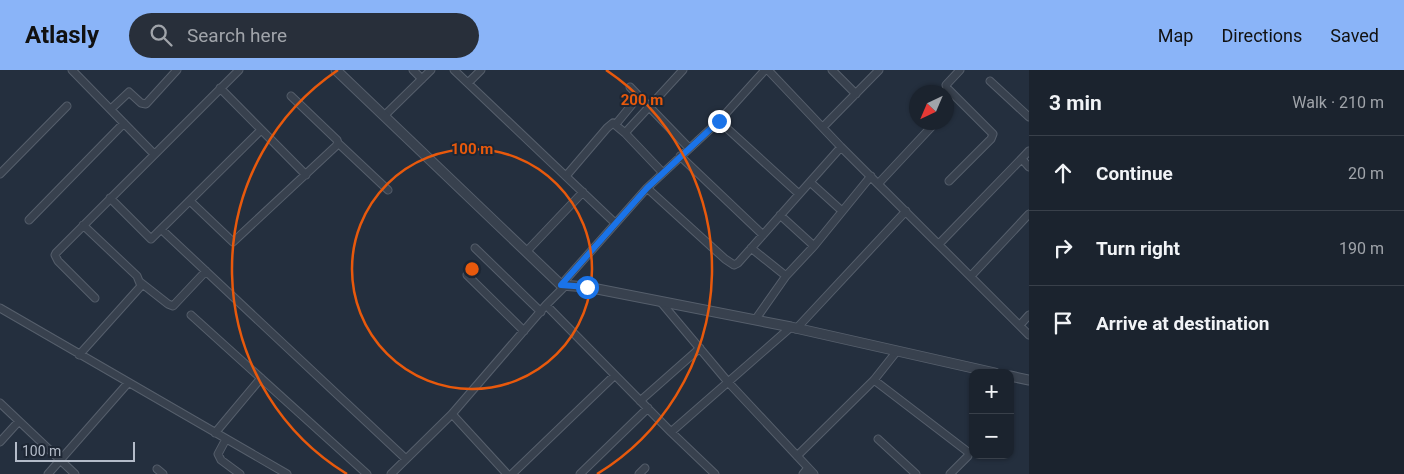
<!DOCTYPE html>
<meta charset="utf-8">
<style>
:root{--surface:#1b232e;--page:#282f3a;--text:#f1f3f6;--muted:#a0a4aa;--line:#39404a;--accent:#8ab4f8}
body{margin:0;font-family:Roboto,sans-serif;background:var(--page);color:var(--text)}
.controls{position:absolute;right:15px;bottom:15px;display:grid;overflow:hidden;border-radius:10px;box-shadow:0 1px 4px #0004}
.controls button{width:45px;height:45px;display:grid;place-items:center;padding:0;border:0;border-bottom:1px solid var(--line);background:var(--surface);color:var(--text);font:25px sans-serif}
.compass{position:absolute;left:909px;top:15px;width:45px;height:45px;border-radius:50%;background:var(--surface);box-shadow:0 1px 4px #0004;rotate:224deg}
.scale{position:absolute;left:15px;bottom:12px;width:120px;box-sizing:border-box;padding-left:5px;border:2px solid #b4bcc9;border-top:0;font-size:14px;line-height:18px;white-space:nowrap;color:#b4bcc9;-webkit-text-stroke:4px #1d2633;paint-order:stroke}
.stop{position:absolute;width:15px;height:15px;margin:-11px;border:4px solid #1a73e8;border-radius:50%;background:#fff}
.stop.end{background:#1a73e8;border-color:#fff;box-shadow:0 1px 5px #0008}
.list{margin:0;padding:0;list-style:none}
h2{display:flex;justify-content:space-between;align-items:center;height:65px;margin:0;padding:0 20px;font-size:21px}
h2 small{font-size:16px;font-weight:400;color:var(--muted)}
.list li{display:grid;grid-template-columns:32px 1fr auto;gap:15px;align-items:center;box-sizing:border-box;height:75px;padding:0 20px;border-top:1px solid var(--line)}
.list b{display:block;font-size:19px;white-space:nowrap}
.list em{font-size:16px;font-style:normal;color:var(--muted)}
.icon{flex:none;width:28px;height:28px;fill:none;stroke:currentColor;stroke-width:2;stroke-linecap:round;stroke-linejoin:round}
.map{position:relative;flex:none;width:1029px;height:404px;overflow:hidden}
header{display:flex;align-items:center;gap:30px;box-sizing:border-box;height:70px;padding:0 25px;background:var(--accent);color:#111}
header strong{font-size:24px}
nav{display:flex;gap:28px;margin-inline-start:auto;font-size:18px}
.search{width:350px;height:45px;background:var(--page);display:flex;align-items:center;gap:12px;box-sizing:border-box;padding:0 18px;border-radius:28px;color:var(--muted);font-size:19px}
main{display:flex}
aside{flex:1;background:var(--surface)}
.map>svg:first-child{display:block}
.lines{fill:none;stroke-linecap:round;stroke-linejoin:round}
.minor-casing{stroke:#565f6c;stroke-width:9}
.tertiary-casing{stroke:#565f6c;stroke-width:11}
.minor{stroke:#38414e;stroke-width:7}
.tertiary{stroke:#38414e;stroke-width:9}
.route{stroke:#1a73e8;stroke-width:6}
.ring{fill:none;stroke:#e8590c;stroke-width:2.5}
.centre{fill:#e8590c;stroke:#1d2633;stroke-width:2.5}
.ring-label{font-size:15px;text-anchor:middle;font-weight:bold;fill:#e8590c;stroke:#1d2633;stroke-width:4;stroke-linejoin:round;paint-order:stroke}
</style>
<header>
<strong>Atlasly</strong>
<div class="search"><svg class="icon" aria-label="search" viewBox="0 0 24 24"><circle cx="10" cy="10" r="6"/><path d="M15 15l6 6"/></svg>Search here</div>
<nav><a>Map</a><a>Directions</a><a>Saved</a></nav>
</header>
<main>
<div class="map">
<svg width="1029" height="404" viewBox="0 0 1029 404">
<rect width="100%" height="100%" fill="#242f3e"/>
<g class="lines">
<defs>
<path id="minor" d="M 72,0 L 154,84
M 413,0 L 422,9
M 454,0 L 615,153
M 768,0 L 841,77 L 1029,265
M 832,0 L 856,24
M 990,11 L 1029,47
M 468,13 L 481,0
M 630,17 L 689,78
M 220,18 L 306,105
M 111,39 L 129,22 L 141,33 L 146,34 L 177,0
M 384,46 L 431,0
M 719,51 L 799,124
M 616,54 L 639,26
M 823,57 L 879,0
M 625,63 L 683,0
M 338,73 L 388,120
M 680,86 L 763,165
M 1022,89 L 1029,97
M 0,104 L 67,36
M 566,106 L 607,58 L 613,53 L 625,63 L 662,102
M 949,111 L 991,69 L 993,64 L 947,18 L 946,15 L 960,0
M 810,112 L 842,141
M 878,114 L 935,53
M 647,118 L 725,189 L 734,195 L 738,193 L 841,77
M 110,128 L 151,169 L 261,60
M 190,131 L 233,172 L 336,76 L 338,73 L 337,70 L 291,26
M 780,145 L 814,176
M 29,150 L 124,53
M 162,160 L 406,389
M 939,174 L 1029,81
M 475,178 L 541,242
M 751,178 L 786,206
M 526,182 L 583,122
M 467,205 L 524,261
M 971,206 L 1029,144
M 140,212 L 168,234 L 173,236 L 206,201
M 561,215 L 647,118 L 719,51 L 765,0
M 95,228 L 58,191 L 55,185 L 56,183 L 239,0
M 660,231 L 728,312 L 814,404
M 546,235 L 671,362 L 715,404
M 0,238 L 287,404
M 191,245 L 367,404
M 755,250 L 786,206 L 814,176 L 871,106
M 1020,255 L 1029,245
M 796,259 L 906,141
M 79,285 L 141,216 L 137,206 L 83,155
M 874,310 L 968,382 L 968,386 L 950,404
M 640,331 L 700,278
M 0,333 L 75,404
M 452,344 L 507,404
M 671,362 L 791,257
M 215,363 L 261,308
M 226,369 L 218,384 L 221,390 L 240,404
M 878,369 L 916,404
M 0,372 L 19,351
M 797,386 L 874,310 L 897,281
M 157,399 L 163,404
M 48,404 L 128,313
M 391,404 L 452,344 L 546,235 L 565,216
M 512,404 L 615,305
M 580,404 L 648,338
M 639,404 L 645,398
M 803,404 L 808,398"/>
<path id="tertiary" d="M 336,0 L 561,215 L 587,217 L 791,257 L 995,303
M 1010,306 L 1029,310"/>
</defs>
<!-- minor casing -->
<use href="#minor" class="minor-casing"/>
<!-- tertiary casing -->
<use href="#tertiary" class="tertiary-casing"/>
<!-- minor -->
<use href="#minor" class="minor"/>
<!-- tertiary -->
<use href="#tertiary" class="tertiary"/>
</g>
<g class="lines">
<!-- route -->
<path class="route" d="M 587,217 L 561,215 L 647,118 L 719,51"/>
</g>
<!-- distance rings -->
<g class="ring">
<circle cx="472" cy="199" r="120"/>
<path d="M347 404A240 240 0 0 1 338 0M606 0A240 240 0 0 1 597 404"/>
</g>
<circle cx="472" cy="199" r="8" class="centre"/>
<g class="ring-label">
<text x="642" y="35">200 m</text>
<text x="472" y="84">100 m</text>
</g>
</svg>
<div class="controls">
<button>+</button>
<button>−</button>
</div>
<svg class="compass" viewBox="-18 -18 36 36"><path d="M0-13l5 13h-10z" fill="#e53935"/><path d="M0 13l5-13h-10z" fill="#a0a4aa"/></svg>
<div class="scale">100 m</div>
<div class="stop" style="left:587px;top:217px"></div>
<div class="stop end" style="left:719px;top:51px"></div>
</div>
<aside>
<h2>3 min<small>Walk · 210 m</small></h2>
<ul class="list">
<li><svg class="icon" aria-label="ahead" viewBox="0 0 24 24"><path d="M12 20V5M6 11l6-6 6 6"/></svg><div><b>Continue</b></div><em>20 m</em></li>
<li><svg class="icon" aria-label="right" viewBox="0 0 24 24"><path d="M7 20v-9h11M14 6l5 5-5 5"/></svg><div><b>Turn right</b></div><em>190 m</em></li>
<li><svg class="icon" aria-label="arrive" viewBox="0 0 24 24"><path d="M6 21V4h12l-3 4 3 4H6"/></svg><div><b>Arrive at destination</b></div></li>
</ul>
</aside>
</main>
